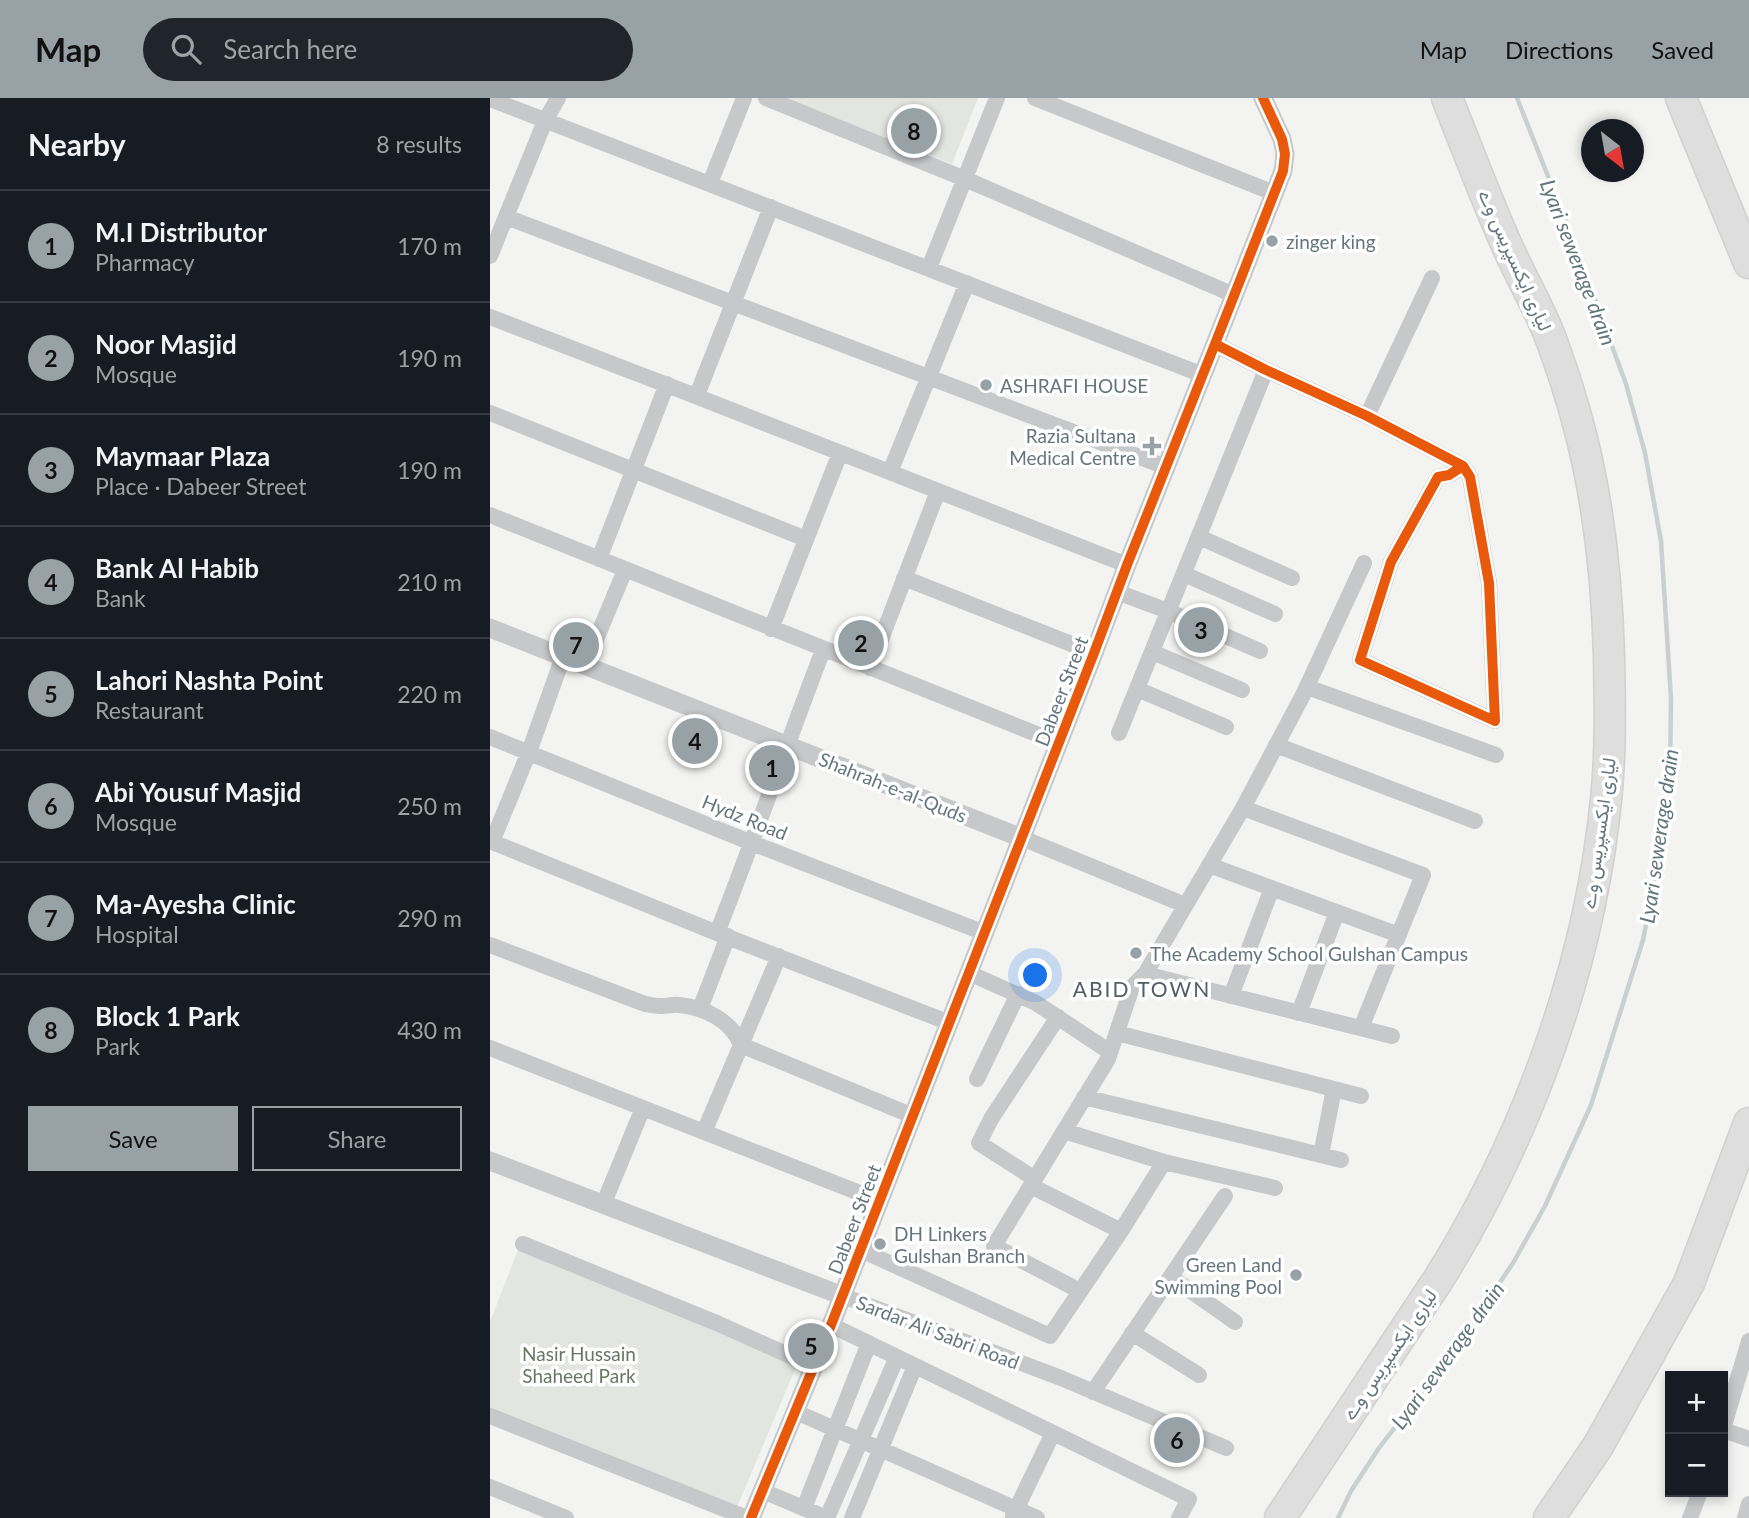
<!DOCTYPE html>
<meta charset="utf-8">
<style>
:root{--surface:#171b24;--page:#20242c;--text:#f1f3f6;--muted:#9ea1a6;--line:#363941;--accent:#97a1a6}
body{margin:0;font-family:Lato,Vazirmatn,sans-serif;background:var(--page);color:var(--text)}
.controls{position:absolute;right:21px;bottom:21px;display:grid;overflow:hidden;border-radius:0px;box-shadow:0 4px 10px #0003}
.controls button{width:63px;height:63px;display:grid;place-items:center;padding:0;border:0;border-bottom:2px solid var(--line);background:var(--surface);color:var(--text);font:35px sans-serif}
.compass{position:absolute;left:1091px;top:21px;width:63px;height:63px;border-radius:50%;background:var(--surface);box-shadow:0 4px 10px #0003;rotate:149deg}
.you{position:absolute;left:546px;top:878px;width:24px;height:24px;margin:-18px;border:5px solid #fff;border-radius:50%;background:#1a73e8;box-shadow:0 0 0 10px #1a73e833}
.badge{display:grid;place-items:center;width:46px;height:46px;border-radius:50%;background:var(--accent);color:#111;font-size:23px;font-weight:700}
.pin{position:absolute;translate:-50% -50%;border:4px solid #fff;box-shadow:0 2px 7px #0006}
.list{margin:0;padding:0;list-style:none}
h2{display:flex;justify-content:space-between;align-items:center;height:91px;margin:0;padding:0 28px;font-size:30px}
h2 small{font-size:23px;font-weight:400;color:var(--muted)}
.list li{display:grid;grid-template-columns:46px 1fr auto;gap:21px;align-items:center;box-sizing:border-box;height:112px;padding:0 28px;border-top:2px solid var(--line)}
.list b{display:block;font-size:26px;white-space:nowrap}
.list p{margin:0;font-size:23px;white-space:nowrap;color:var(--muted)}
.list em{font-size:23px;font-style:normal;color:var(--muted)}
.actions{display:flex;gap:14px;padding:21px 28px}
.actions a{flex:1;padding:16px 0;border:2px solid var(--accent);border-radius:0px;text-align:center;font-size:24px;color:var(--accent)}
.actions .main{background:var(--accent);color:#111}
.icon{flex:none;width:38px;height:38px;fill:none;stroke:currentColor;stroke-width:2;stroke-linecap:round;stroke-linejoin:round}
.map{position:relative;flex:none;width:1259px;height:1420px;overflow:hidden}
header{display:flex;align-items:center;gap:42px;box-sizing:border-box;height:98px;padding:0 35px;background:var(--accent);color:#111}
header strong{font-size:33px}
nav{display:flex;gap:38px;margin-inline-start:auto;font-size:24px}
.search{width:490px;height:63px;background:var(--page);display:flex;align-items:center;gap:18px;box-sizing:border-box;padding:0 24px;border-radius:38px;color:var(--muted);font-size:26px}
main{display:flex}
aside{flex:1;background:var(--surface)}
.map>svg:first-child{display:block}
.green{fill:#e2e5e0}
.lines{fill:none;stroke-linecap:round;stroke-linejoin:round}
.stream{stroke:#c8d0d2;stroke-width:4.5}
.motorway-casing{stroke:#cfd0cf;stroke-width:33}
.minor{stroke:#c7c8c9;stroke-width:16}
.tertiary{stroke:#c7c8c9;stroke-width:19}
.motorway{stroke:#dddedd;stroke-width:30}
.cycleway-casing{stroke:#fff;stroke-width:15}
.cycleway{stroke:#e8590c;stroke-width:10}
.poi-dot{fill:#97a1a6;stroke:#fff;stroke-width:2.5}
.labels{text-anchor:middle;dominant-baseline:central;stroke-width:7;stroke-linejoin:round;paint-order:stroke}
.poi-label{font-size:19px;fill:#65757e;stroke:#fff;text-anchor:start}
.street-label{font-size:19px;fill:#65757e;stroke:#fff}
.park-label{font-size:19px;fill:#687664;stroke:#fff}
.water-label{font-size:21px;font-style:italic;fill:#61767c;stroke:#fff}
.neighbourhood-label{font-size:21px;letter-spacing:2px;fill:#535d64;stroke:#fff}
</style>
<header>
<strong>Map</strong>
<div class="search"><svg class="icon" aria-label="search" viewBox="0 0 24 24"><circle cx="10" cy="10" r="6"/><path d="M15 15l6 6"/></svg>Search here</div>
<nav><a>Map</a><a>Directions</a><a>Saved</a></nav>
</header>
<main>
<aside>
<h2>Nearby<small>8 results</small></h2>
<ul class="list">
<li><span class="badge">1</span><div><b>M.I Distributor</b><p>Pharmacy</p></div><em>170 m</em></li>
<li><span class="badge">2</span><div><b>Noor Masjid</b><p>Mosque</p></div><em>190 m</em></li>
<li><span class="badge">3</span><div><b>Maymaar Plaza</b><p>Place · Dabeer Street</p></div><em>190 m</em></li>
<li><span class="badge">4</span><div><b>Bank Al Habib</b><p>Bank</p></div><em>210 m</em></li>
<li><span class="badge">5</span><div><b>Lahori Nashta Point</b><p>Restaurant</p></div><em>220 m</em></li>
<li><span class="badge">6</span><div><b>Abi Yousuf Masjid</b><p>Mosque</p></div><em>250 m</em></li>
<li><span class="badge">7</span><div><b>Ma-Ayesha Clinic</b><p>Hospital</p></div><em>290 m</em></li>
<li><span class="badge">8</span><div><b>Block 1 Park</b><p>Park</p></div><em>430 m</em></li>
</ul>
<div class="actions"><a class="main">Save</a><a>Share</a></div>
</aside>
<div class="map">
<svg width="1259" height="1420" viewBox="0 0 1259 1420">
<rect width="100%" height="100%" fill="#f3f3f1"/>
<!-- green -->
<path class="green" d="M 284,0 L 488,0 L 462,66 Z
M 28,1152 L 308,1264 L 245,1414 L 0,1322 L 0,1224 Z"/>
<g class="lines">
<!-- stream -->
<path class="stream" d="M 848,1420 L 861,1393 L 889,1350 L 963,1254 L 1023,1165 L 1055,1108 L 1101,1007 L 1153,842 L 1168,766 L 1180,680 L 1181,601 L 1171,443 L 1155,355 L 1136,286 L 1077,126 L 1027,0"/>
<defs>
<path id="motorway" d="M 1191,0 L 1259,165
M 790,1420 L 948,1182 C 1037,1040 1099,870 1116,702 C 1121,655 1120,607 1119,559 C 1117,478 1108,396 1086,318 C 1079,292 1070,266 1061,241 C 1049,210 1032,181 1018,150 C 996,101 977,50 957,0
M 1059,1420 L 1108,1348 L 1199,1185 L 1259,1025"/>
</defs>
<!-- motorway casing -->
<use href="#motorway" class="motorway-casing"/>
<!-- minor -->
<path class="minor" d="M 276,0 L 475,81 L 744,197
M 545,0 L 784,95
M 0,1 L 713,277
M 220,85 L 254,0
M 16,119 L 676,369
M 0,158 L 55,23 L 68,0
M 439,170 L 507,0
M 0,219 C 213,300 425,384 637,467
M 725,246 L 776,272 L 877,318 L 973,368 L 980,379 L 999,485 L 1005,623 L 870,562 L 901,464 L 948,379 L 959,377 L 973,368
M 207,297 L 281,109
M 0,315 L 316,441
M 877,318 L 942,180
M 400,374 L 477,185
M 0,417 L 569,645
M 709,439 L 802,480
M 109,461 L 177,286
M 694,476 L 785,516
M 414,480 L 604,555
M 627,494 L 678,513 L 770,553
M 281,531 L 350,355
M 662,554 L 752,592
M 95,568 L 135,472
M 380,570 L 448,393
M 817,589 L 1006,657
M 647,591 L 736,629
M 629,635 L 776,272
M 0,639 L 262,745 L 495,835
M 786,647 L 985,723
M 753,710 L 933,777 L 871,930
M 532,740 L 695,807
M 0,743 L 227,835 L 460,925
M 2,744 L 39,654 L 73,559
M 719,767 L 909,837
M 227,835 C 264,741 297,646 333,552
M 0,847 L 155,906 C 161,907 166,908 172,908 C 178,908 183,906 189,907 C 214,909 242,923 251,947 L 423,1018
M 479,875 L 546,905 L 620,954
M 655,876 L 753,710 L 813,597 L 874,465
M 741,898 L 782,790
M 210,911 L 238,838
M 809,915 L 847,814
M 627,935 L 871,998
M 0,950 L 390,1103
M 487,981 L 528,896
M 594,999 L 851,1062
M 574,1033 L 674,1064 L 785,1090
M 214,1034 L 289,858
M 831,1057 L 844,991
M 545,1081 L 489,1045 L 501,1021 L 568,919
M 541,1088 L 631,1133
M 113,1107 L 153,1010
M 33,1146 L 229,1226 L 325,1269
M 371,1152 L 560,1238 L 631,1133 L 674,1064
M 681,1179 L 745,1224
M 590,1193 L 504,1148 L 618,961 L 642,889 L 655,876 L 902,938
M 353,1198 L 571,1280 L 736,1350
M 341,1227 L 699,1401 L 689,1420
M 642,1235 L 709,1277
M 603,1294 L 735,1098
M 306,1314 L 547,1420
M 0,1318 L 257,1420
M 1233,1331 L 1259,1243
M 1233,1332 L 1259,1341
M 0,1389 L 76,1420
M 273,1393 L 337,1420
M 314,1410 L 379,1245
M 523,1418 L 563,1335
M 337,1420 L 407,1259
M 362,1420 L 425,1268
M 1200,1420 L 1210,1394
M 1255,1420 L 1259,1406"/>
<!-- tertiary -->
<path class="tertiary" d="M 0,530 L 532,740
M 0,1063 L 353,1198
M 261,1420 L 341,1227 L 604,555 L 637,467 L 725,246 L 793,73 L 795,56 L 792,41 L 773,0"/>
<!-- motorway -->
<use href="#motorway" class="motorway"/>
<defs>
<path id="cycleway" d="M 725,246 L 776,272 L 877,318 L 973,368 L 980,379 L 999,485 L 1005,623 L 870,562 L 901,464 L 948,379 L 959,377 L 973,368
M 261,1420 L 341,1227 L 604,555 L 637,467 L 725,246 L 793,73 L 795,56 L 792,41 L 773,0"/>
</defs>
<!-- cycleway casing -->
<use href="#cycleway" class="cycleway-casing"/>
<!-- cycleway -->
<use href="#cycleway" class="cycleway"/>
</g>
<!-- markers -->
<g class="poi-dot">
<circle cx="782" cy="143" r="7"/>
<circle cx="496" cy="287" r="7"/>
<path d="M658.5 337.5h7v7h7v7h-7v7h-7v-7h-7v-7h7z"/>
<circle cx="646" cy="855" r="7"/>
<circle cx="390" cy="1146" r="7"/>
<circle cx="806" cy="1177" r="7"/>
</g>
<g class="labels">
<!-- poi labels -->
<g class="poi-label">
<text x="796" y="143">zinger king</text>
<text x="510" y="287">ASHRAFI HOUSE</text>
<text x="646" y="337" text-anchor="end">Razia Sultana<tspan x="646" dy="22">Medical Centre</tspan></text>
<text x="660" y="855">The Academy School Gulshan Campus</text>
<text x="404" y="1135">DH Linkers<tspan x="404" dy="22">Gulshan Branch</tspan></text>
<text x="792" y="1166" text-anchor="end">Green Land<tspan x="792" dy="22">Swimming Pool</tspan></text>
</g>
<!-- street labels -->
<g class="street-label">
<text transform="translate(1026 162) rotate(66)">لیاری ایکسپریس وے</text>
<text transform="translate(571 593) rotate(-69)">Dabeer Street</text>
<text transform="translate(403 689) rotate(22)">Shahrah-e-al-Quds</text>
<text transform="translate(255 719) rotate(22)">Hydz Road</text>
<text transform="translate(1108 735) rotate(-82)">لیاری ایکسپریس وے</text>
<text transform="translate(364 1121) rotate(-69)">Dabeer Street</text>
<text transform="translate(448 1234) rotate(21)">Sardar Ali Sabri Road</text>
<text transform="translate(899 1256) rotate(-56)">لیاری ایکسپریس وے</text>
</g>
<!-- park labels -->
<g class="park-label">
<text x="89" y="1255">Nasir Hussain<tspan x="89" dy="22">Shaheed Park</tspan></text>
</g>
<!-- water labels -->
<g class="water-label">
<text transform="translate(1089 164) rotate(69)">Lyari sewerage drain</text>
<text transform="translate(1168 738) rotate(-82)">Lyari sewerage drain</text>
<text transform="translate(957 1257) rotate(-54)">Lyari sewerage drain</text>
</g>
<!-- neighbourhood labels -->
<g class="neighbourhood-label">
<text x="652" y="890">ABID TOWN</text>
</g>
</g>
</svg>
<div class="controls">
<button>+</button>
<button>−</button>
</div>
<svg class="compass" viewBox="-18 -18 36 36"><path d="M0-13l5 13h-10z" fill="#e53935"/><path d="M0 13l5-13h-10z" fill="#9ea1a6"/></svg>
<div class="you"></div>
<div class="pin badge" style="left:282px;top:670px">1</div>
<div class="pin badge" style="left:371px;top:545px">2</div>
<div class="pin badge" style="left:711px;top:532px">3</div>
<div class="pin badge" style="left:205px;top:643px">4</div>
<div class="pin badge" style="left:321px;top:1248px">5</div>
<div class="pin badge" style="left:687px;top:1342px">6</div>
<div class="pin badge" style="left:86px;top:547px">7</div>
<div class="pin badge" style="left:424px;top:33px">8</div>
</div>
</main>
